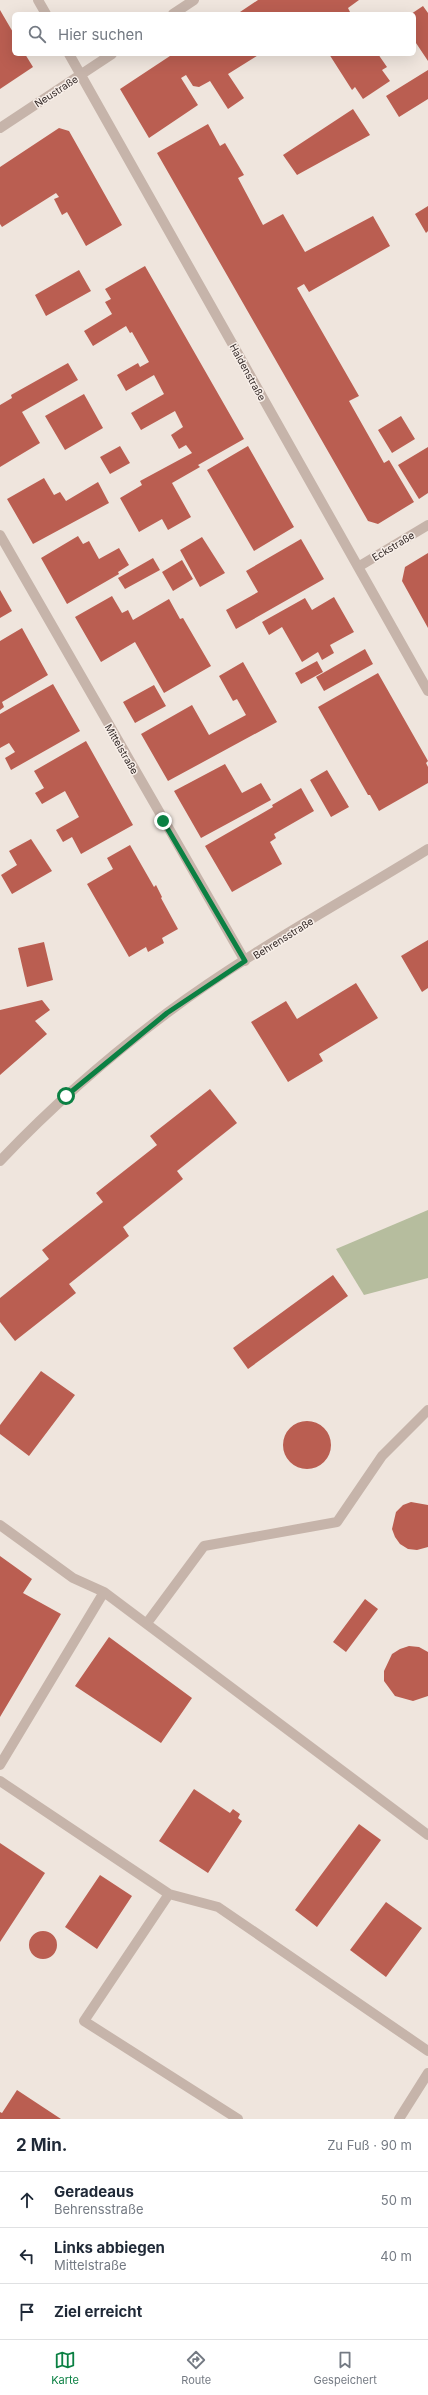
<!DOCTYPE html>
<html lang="de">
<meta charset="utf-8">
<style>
:root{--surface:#fff;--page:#f2f2f3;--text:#1f2937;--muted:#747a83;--line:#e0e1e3;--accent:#0b8043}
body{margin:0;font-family:Inter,sans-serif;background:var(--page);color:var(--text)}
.stop{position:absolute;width:12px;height:12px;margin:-9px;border:3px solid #0b8043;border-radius:50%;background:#fff}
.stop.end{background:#0b8043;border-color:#fff;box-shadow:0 1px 4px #0008}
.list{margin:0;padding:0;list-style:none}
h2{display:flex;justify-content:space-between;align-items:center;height:52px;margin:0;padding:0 16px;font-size:17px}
h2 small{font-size:13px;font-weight:400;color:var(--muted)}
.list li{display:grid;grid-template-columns:26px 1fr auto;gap:12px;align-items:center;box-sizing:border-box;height:56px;padding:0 16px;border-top:1px solid var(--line)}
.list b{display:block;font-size:15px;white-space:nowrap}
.list p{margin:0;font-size:13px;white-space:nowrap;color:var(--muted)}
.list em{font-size:13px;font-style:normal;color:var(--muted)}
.icon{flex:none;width:22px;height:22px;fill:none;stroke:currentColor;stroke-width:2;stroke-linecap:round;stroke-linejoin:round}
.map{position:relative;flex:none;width:428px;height:2119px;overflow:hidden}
.search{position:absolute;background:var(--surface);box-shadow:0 4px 16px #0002;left:12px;right:12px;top:12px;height:44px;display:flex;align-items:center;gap:10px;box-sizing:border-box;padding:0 14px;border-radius:6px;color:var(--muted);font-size:15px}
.sheet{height:220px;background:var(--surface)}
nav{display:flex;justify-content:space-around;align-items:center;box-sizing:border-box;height:56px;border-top:1px solid var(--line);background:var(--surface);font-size:11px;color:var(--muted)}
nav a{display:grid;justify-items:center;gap:2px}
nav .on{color:var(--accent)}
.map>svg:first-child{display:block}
.green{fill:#b6bd9e}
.building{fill:#ba5e51}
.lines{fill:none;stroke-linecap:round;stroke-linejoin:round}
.minor{stroke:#c6b4aa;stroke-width:10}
.route{stroke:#0b8043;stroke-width:5}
.labels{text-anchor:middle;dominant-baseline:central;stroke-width:3;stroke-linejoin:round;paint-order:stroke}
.street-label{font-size:10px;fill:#352b29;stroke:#f8efe9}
</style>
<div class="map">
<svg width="428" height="2119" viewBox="0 0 428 2119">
<rect width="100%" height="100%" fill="#efe5dd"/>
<!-- green -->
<path class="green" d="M 428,1210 L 428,1278 L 364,1295 L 336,1249 Z"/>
<!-- building -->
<path class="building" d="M 258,0 L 359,0 L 348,8 L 350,12 L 347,14 L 237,14 Z
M 423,6 L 428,13 L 428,61 L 414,40 L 414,14 L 411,14 Z
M 0,10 L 14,34 L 14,54 L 25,54 L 33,67 L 0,89 Z
M 173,54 L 260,54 L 228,74 L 244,98 L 228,109 L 210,81 L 199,87 L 193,86 L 186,75 L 181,78 L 198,105 L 149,138 L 120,89 Z
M 329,54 L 378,54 L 387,67 L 382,70 L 390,81 L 363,99 L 355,87 L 352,90 Z
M 428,70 L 428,99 L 399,117 L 386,96 Z
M 353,109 L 370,135 L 297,175 L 283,155 Z
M 208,124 L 220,146 L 225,143 L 244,175 L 238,178 L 263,225 L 283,214 L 305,252 L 373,216 L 390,246 L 309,292 L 304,284 L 297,288 L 359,396 L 349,401 L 384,463 L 389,460 L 414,502 L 378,524 L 368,521 L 157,153 Z
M 59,128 L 69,131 L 122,225 L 86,246 L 67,212 L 62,215 L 54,199 L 59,197 L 56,193 L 2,227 L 0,224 L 0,167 Z
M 428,206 L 428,231 L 426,233 L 415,214 Z
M 145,266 L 244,439 L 198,465 L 200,467 L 172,483 L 191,517 L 168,530 L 162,519 L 139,532 L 120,498 L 142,485 L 140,481 L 192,453 L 186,445 L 179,449 L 171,435 L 183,427 L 175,411 L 141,430 L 131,413 L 164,394 L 154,375 L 126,391 L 117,375 L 138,363 L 140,367 L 149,362 L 132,332 L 130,333 L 126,326 L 93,346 L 84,331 L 112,314 L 105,302 L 111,299 L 105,289 Z
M 79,270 L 91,291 L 46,316 L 35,295 Z
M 68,363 L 78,380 L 22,412 L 40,443 L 0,467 L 0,405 L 12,398 L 11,395 Z
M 84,394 L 103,428 L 65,450 L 45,416 Z
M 401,416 L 415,439 L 392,453 L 378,430 Z
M 120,446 L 130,463 L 110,474 L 100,457 Z
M 248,446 L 294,527 L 254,551 L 207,470 Z
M 428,447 L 428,493 L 419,499 L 398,465 Z
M 44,478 L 54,495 L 60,492 L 66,501 L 98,482 L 109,503 L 33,544 L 7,499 Z
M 78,536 L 83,544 L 89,541 L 99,559 L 119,548 L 129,565 L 118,572 L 119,574 L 67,604 L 41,558 Z
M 202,537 L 225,573 L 200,587 L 180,550 Z
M 301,539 L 324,579 L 236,629 L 226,610 L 258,592 L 246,571 Z
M 428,553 L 428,628 L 402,581 L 405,567 Z
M 153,558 L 160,570 L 125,589 L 118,578 Z
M 182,560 L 193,579 L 173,591 L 162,572 Z
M 0,590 L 12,611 L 0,618 Z
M 112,596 L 122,613 L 128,610 L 133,620 L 169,599 L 180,619 L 183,618 L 211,666 L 164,693 L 135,642 L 101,662 L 75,617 Z
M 334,597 L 354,632 L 330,645 L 334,653 L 322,660 L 318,652 L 302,662 L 282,627 L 269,635 L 262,622 L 305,598 L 312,610 Z
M 22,628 L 48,675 L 2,702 L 4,707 L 0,710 L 0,641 Z
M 365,649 L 373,664 L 324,691 L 316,677 Z
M 317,661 L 323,672 L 301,684 L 295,673 Z
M 243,662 L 277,722 L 168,781 L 141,734 L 192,705 L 209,735 L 246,715 L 237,699 L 233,701 L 219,676 Z
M 378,673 L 428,761 L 426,763 L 428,767 L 428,783 L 379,811 L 370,795 L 368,795 L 318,707 Z
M 53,684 L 80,731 L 11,770 L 5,758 L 15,752 L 9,743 L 0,748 L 0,714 Z
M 154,685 L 166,706 L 135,723 L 123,702 Z
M 86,741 L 133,825 L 81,854 L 72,837 L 63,842 L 56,830 L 79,817 L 65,791 L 42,804 L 35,793 L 44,788 L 34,771 Z
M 225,764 L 242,793 L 261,783 L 271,800 L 201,838 L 174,791 Z
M 327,770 L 349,807 L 331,817 L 310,780 Z
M 301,788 L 314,811 L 274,834 L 276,838 L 270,842 L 282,864 L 232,892 L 205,846 L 273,807 L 272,805 Z
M 31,839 L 52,871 L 12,894 L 1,875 L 17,865 L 9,851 Z
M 130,845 L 154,887 L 156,885 L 162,897 L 161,898 L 178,929 L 162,938 L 164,943 L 148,952 L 146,947 L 129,957 L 87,884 L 113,869 L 107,858 Z
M 428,940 L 428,988 L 422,992 L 401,956 Z
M 44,942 L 53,980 L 27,987 L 18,948 Z
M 356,983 L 378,1018 L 319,1054 L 323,1061 L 288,1082 L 251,1022 L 286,1001 L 297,1019 Z
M 42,1000 L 50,1010 L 35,1021 L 47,1034 L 0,1075 L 0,1010 Z
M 210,1089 L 237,1123 L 177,1171 L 183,1179 L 123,1227 L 129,1236 L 69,1284 L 76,1293 L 15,1341 L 0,1322 L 0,1298 L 49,1259 L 42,1250 L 103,1202 L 96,1193 L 157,1145 L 150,1136 Z
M 333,1275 L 348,1296 L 248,1369 L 233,1348 Z
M 41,1371 L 75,1395 L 29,1456 L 0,1434 L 0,1425 Z
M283 1445a24 24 0 1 1 48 0a24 24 0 1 1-48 0Z
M 411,1502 L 428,1505 L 428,1547 L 417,1550 L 408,1549 L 400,1544 L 395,1537 L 392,1529 L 396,1512 L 403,1505 Z
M 0,1556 L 32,1579 L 23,1593 L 61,1614 L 0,1717 Z
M 365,1599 L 378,1609 L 346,1652 L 333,1642 Z
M 109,1637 L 192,1698 L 161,1743 L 75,1686 Z
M 409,1646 L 419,1647 L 428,1652 L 428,1696 L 413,1701 L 395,1696 L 384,1681 L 384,1671 L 392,1654 L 400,1649 Z
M 194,1789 L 230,1813 L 233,1809 L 240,1814 L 238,1818 L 242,1821 L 208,1873 L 159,1841 Z
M 359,1824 L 381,1840 L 317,1927 L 295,1910 Z
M 0,1843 L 45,1873 L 0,1942 Z
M 100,1875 L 132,1896 L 97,1949 L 65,1927 Z
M 386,1902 L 422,1928 L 386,1977 L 350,1950 Z
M29 1945a14 14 0 1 1 28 0a14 14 0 1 1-28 0Z
M 17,2090 L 61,2119 L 0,2119 L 0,2112 L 2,2113 Z"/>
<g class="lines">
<!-- minor -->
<path class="minor" d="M 38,0 L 46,14
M 173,14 L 194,0
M 69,54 L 428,691
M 0,128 L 112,54
M 0,535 L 245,961
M 358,567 L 428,525
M 0,1161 C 51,1107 107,1058 167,1013 C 249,952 341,903 428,849
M 0,1525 L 73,1578 L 104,1592 L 428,1835
M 147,1623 L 204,1546 L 337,1522 L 382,1456 L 428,1410
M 0,1765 L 104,1592
M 0,1781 L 169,1894 L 218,1907 L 428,2051
M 169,1894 L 84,2021 L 238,2119
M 399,2119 L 428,2073"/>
</g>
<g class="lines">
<!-- route -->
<path class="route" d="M 66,1096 L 167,1013 L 245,961 L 163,821"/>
</g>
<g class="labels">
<!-- street labels -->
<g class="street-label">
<text transform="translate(56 91) rotate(-33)">Neustraße</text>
<text transform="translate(248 372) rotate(61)">Haldenstraße</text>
<text transform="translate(393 546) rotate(-31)">Eckstraße</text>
<text transform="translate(122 749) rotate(60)">Mittelstraße</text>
<text transform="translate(283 938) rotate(-32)">Behrensstraße</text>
</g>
</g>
</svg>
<div class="stop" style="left:66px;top:1096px"></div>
<div class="stop end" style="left:163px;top:821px"></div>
<div class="search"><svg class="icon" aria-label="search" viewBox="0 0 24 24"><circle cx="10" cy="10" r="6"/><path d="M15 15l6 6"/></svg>Hier suchen</div>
</div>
<section class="sheet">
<h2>2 Min.<small>Zu Fuß · 90 m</small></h2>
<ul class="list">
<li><svg class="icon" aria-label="ahead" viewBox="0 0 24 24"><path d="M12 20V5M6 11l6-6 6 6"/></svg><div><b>Geradeaus</b><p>Behrensstraße</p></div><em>50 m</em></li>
<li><svg class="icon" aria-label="left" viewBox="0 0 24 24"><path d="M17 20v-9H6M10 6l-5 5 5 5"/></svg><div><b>Links abbiegen</b><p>Mittelstraße</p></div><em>40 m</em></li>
<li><svg class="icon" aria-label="arrive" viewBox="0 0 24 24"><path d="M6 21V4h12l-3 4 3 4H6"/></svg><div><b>Ziel erreicht</b></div></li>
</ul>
</section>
<nav>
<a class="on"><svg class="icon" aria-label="map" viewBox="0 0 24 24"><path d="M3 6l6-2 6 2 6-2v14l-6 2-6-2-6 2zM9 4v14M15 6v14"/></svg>Karte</a>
<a><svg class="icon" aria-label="directions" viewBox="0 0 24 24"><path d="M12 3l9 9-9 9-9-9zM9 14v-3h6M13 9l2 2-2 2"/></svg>Route</a>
<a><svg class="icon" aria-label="saved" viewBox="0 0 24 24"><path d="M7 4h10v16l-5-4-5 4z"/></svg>Gespeichert</a>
</nav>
